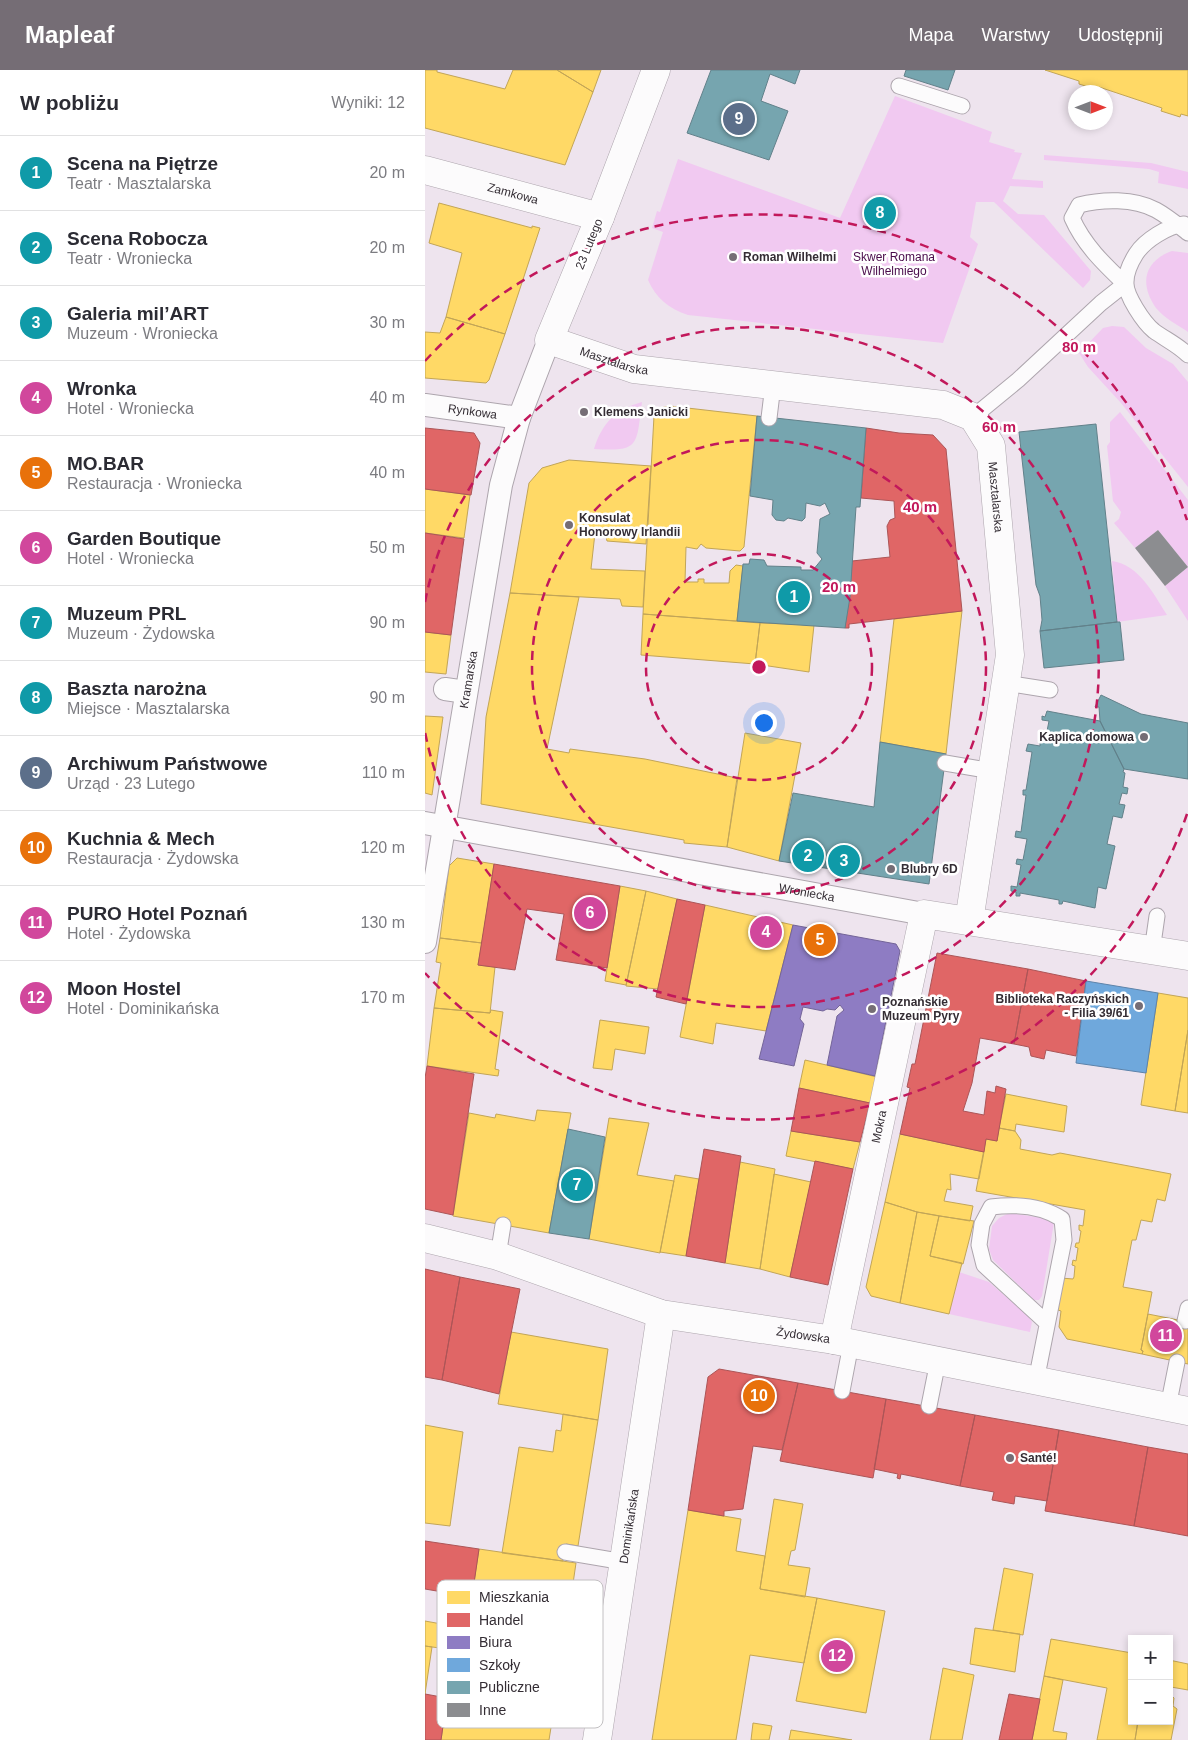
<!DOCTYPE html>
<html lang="pl">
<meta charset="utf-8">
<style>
:root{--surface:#fff;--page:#f2f2f3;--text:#2b2b33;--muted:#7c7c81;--line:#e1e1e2;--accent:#756d75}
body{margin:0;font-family:Helvetica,sans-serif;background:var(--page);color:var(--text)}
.controls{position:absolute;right:15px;bottom:15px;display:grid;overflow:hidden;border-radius:0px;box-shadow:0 2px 8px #0003}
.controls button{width:45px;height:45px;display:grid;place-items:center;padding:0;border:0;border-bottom:1px solid var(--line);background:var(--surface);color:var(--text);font:25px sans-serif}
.compass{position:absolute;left:643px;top:15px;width:45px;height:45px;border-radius:50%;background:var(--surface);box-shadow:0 2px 8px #0003;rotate:90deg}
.you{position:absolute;left:338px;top:652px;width:18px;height:18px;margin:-12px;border:4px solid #fff;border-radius:50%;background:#1a73e8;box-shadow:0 0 0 8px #1a73e833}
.badge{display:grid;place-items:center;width:32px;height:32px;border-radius:50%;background:var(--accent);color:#fff;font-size:16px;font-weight:700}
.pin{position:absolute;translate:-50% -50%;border:2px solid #fff;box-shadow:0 1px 5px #0006}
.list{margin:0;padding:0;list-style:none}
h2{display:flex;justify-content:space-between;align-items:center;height:65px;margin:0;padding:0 20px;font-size:21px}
h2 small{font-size:16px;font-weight:400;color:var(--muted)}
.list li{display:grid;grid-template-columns:32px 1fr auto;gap:15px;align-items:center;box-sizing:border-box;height:75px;padding:0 20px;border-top:1px solid var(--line)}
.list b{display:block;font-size:19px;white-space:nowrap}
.list p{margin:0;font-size:16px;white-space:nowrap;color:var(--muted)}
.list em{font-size:16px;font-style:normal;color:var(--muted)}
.map{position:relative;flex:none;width:763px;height:1670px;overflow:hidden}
header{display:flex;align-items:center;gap:30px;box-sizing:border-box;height:70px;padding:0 25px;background:var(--accent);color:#fff}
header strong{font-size:24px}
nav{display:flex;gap:28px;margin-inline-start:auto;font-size:18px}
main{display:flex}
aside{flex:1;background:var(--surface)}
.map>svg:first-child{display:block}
.green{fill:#f1c9f1}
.homes{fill:#ffd966;stroke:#c2a557}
.shops{fill:#e06666;stroke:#ac5557}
.offices{fill:#8e7cc3;stroke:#736498}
.schools{fill:#6fa8dc;stroke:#5d83aa}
.public{fill:#76a5af;stroke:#62818a}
.building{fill:#8c8d90}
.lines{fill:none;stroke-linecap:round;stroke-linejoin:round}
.service-casing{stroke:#ada5ad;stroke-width:17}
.pedestrian-casing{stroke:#ada5ad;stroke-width:24}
.minor-casing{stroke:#ada5ad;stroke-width:29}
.service{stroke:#fcfbfc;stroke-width:15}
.pedestrian{stroke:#fcfbfc;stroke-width:22}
.minor{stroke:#fcfbfc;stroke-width:28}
.ring{fill:none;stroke:#c2185b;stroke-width:2.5;stroke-dasharray:9 6}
.poi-dot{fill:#756d75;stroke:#fff;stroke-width:2}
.labels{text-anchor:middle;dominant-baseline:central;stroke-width:5;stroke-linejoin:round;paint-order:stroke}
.street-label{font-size:12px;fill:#342d34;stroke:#fff}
.poi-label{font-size:12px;font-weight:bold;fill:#342d34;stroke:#fff;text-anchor:start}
.park-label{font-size:12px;fill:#490c4b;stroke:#fff}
.key{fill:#fff;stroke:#c2c0c2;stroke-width:1}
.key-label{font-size:14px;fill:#342d34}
.centre{fill:#c2185b;stroke:#fff;stroke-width:2.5}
.ring-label{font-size:15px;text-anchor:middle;font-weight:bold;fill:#c2185b;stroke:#fff;stroke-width:5;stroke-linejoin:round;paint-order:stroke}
</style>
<header>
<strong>Mapleaf</strong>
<nav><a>Mapa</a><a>Warstwy</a><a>Udostępnij</a></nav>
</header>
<main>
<aside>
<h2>W pobliżu<small>Wyniki: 12</small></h2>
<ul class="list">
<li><span class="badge" style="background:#0f9aa8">1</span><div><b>Scena na Piętrze</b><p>Teatr · Masztalarska</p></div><em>20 m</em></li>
<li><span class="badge" style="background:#0f9aa8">2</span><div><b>Scena Robocza</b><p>Teatr · Wroniecka</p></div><em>20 m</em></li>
<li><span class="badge" style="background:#0f9aa8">3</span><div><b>Galeria mil’ART</b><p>Muzeum · Wroniecka</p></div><em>30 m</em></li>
<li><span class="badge" style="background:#d1479c">4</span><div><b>Wronka</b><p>Hotel · Wroniecka</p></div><em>40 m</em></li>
<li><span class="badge" style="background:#e8710a">5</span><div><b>MO.BAR</b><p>Restauracja · Wroniecka</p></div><em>40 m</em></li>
<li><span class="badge" style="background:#d1479c">6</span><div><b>Garden Boutique</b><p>Hotel · Wroniecka</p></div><em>50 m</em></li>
<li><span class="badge" style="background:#0f9aa8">7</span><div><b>Muzeum PRL</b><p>Muzeum · Żydowska</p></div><em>90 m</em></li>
<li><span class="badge" style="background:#0f9aa8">8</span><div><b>Baszta narożna</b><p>Miejsce · Masztalarska</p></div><em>90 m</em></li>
<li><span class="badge" style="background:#5c6f8a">9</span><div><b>Archiwum Państwowe</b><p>Urząd · 23 Lutego</p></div><em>110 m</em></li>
<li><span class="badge" style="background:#e8710a">10</span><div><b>Kuchnia &amp; Mech</b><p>Restauracja · Żydowska</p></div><em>120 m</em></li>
<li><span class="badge" style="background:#d1479c">11</span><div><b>PURO Hotel Poznań</b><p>Hotel · Żydowska</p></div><em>130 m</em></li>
<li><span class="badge" style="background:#d1479c">12</span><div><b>Moon Hostel</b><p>Hotel · Dominikańska</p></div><em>170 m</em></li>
</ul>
</aside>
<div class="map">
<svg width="763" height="1670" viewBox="0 0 763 1670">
<rect width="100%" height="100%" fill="#eee4ee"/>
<!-- green -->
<path class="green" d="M 470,26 L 567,62 L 564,72 L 590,80 L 589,82 L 597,83 L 587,109 L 618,111 L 618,118 L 585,116 L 578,131 L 593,144 L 619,145 L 666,201 L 665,210 L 658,218 L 569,132 L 551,132 L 545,167 L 553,174 L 518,273 L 263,245 C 244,239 231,228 223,210 L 238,162 L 227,158 L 232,141 L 235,142 L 253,89 L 415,148 Z
M 619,85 L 726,93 L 763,102 L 763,119 L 733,113 L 734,102 L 724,99 L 619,90 Z
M 747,181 L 763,183 L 763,262 C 753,255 739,248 731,238 C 714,214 719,191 747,181 Z
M 687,256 L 699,257 L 721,278 L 748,294 L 763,312 L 763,417 L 696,333 L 663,297 L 654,283 L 678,258 Z
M 217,332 C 211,375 216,382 169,379 C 177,353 191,339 217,332 Z
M 695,342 L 763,430 L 763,551 L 740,516 L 763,497 L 733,460 L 710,478 L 689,453 L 694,449 L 696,442 L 688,431 L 682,376 L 685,372 L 685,352 Z
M 687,491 C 714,495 728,523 742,545 L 692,552 Z
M 584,1143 L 625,1149 L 629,1152 L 617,1226 L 614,1230 L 609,1230 L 568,1190 L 564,1179 L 567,1156 L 574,1148 Z
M 534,1202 L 564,1212 L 603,1246 L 607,1252 L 605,1262 L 524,1244 Z"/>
<!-- homes -->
<path class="homes" d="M 0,0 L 12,0 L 12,2 L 80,19 L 88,0 L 132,0 L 168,22 L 140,95 L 0,58 Z
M 132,0 L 176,0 L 168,22 Z
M 620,0 L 763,0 L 763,46 L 756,44 L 755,47 L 736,41 L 737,38 L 674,17 L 673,20 L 654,14 L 654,11 Z
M 14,133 L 107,158 L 107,156 L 115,158 L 80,264 L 21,247 L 37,183 L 4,173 Z
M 21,247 L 80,264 L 64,310 L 61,313 L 0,308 L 0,262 L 15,263 Z
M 245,336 L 332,346 L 319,477 L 315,481 L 281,478 L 276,474 L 272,479 L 261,477 L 260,512 L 273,512 L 273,509 L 279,509 L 279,513 L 304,513 L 305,501 L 311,495 L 318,496 L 312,551 L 218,544 L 229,346 L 235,338 Z
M 144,390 L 226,396 L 221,474 L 182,471 L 180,463 L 170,463 L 166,499 L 220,501 L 218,537 L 197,536 L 195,529 L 85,523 L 104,413 L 117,398 Z
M 0,419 L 45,425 L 39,468 L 0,463 Z
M 85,523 L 154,527 L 122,679 L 144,683 L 145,679 L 220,689 L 312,708 L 302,777 L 259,773 L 259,770 L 56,734 L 61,647 Z
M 537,541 L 521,684 L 455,672 L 469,549 Z
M 218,544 L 335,553 L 330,594 L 216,585 Z
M 335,553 L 389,555 L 384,602 L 330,594 Z
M 0,562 L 26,565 L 21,604 L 0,602 Z
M 0,646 L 18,647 L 7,725 L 0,723 Z
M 320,663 L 376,673 L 354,791 L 302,777 Z
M 32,788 L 69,794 L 57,873 L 15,868 L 24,796 Z
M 195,816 L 221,821 L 201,915 L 180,911 Z
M 221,821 L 252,829 L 233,919 L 201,916 Z
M 280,835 L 368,855 L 341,961 L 291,953 L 288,974 L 255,967 Z
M 15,868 L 57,873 L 53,895 L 70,897 L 65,943 L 9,938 L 16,893 L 11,892 Z
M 733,923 L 763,928 L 763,960 L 750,1041 L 716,1035 Z
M 9,938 L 65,943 L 66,940 L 78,942 L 70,999 L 74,1000 L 73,1006 L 2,996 Z
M 175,950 L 224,957 L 220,984 L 190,979 L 187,1000 L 168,998 Z
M 763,960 L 763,1043 L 750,1041 Z
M 380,990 L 452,1007 L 445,1033 L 374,1018 Z
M 581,1024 L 642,1036 L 639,1062 L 591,1054 L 590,1061 L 574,1058 Z
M 112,1040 L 146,1043 L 124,1163 L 28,1146 L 44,1043 L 70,1048 L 71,1044 L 110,1051 Z
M 184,1048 L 224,1053 L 212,1105 L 249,1111 L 235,1183 L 164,1169 Z
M 574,1058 L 590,1061 L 596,1070 L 595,1079 L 627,1085 L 635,1083 L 746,1104 L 740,1131 L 732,1129 L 727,1152 L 716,1150 L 711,1170 L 707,1170 L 698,1217 L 727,1222 L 716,1280 L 718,1281 L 717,1284 L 642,1269 L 634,1257 L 636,1241 L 630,1239 L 636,1208 L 648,1209 L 649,1207 L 650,1196 L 647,1195 L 648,1190 L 651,1191 L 653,1178 L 650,1177 L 651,1173 L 654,1173 L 656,1161 L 654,1160 L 654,1155 L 658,1156 L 660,1140 L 551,1121 L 561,1069 L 572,1071 Z
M 366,1061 L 435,1072 L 428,1099 L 361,1086 Z
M 475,1064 L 559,1082 L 554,1109 L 525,1104 L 526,1120 L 522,1119 L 519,1131 L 548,1136 L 545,1151 L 492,1142 L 460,1132 Z
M 315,1092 L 350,1099 L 335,1199 L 300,1193 Z
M 349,1104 L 386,1112 L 365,1207 L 335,1199 Z
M 250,1105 L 274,1109 L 261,1186 L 235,1182 Z
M 460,1132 L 492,1142 L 475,1233 L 446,1226 L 441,1217 Z
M 492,1142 L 514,1146 L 505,1186 L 537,1193 L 524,1244 L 475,1233 Z
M 514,1146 L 549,1151 L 538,1194 L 505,1186 Z
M 723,1244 L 763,1252 L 763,1294 L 717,1284 L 718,1281 L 716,1280 Z
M 86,1262 L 183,1279 L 173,1350 L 73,1334 Z
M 138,1344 L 173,1350 L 153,1476 L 141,1474 L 138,1491 L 77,1483 L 94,1377 L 128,1382 L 131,1360 L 136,1361 Z
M 0,1355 L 38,1362 L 25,1456 L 0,1453 Z
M 349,1429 L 378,1434 L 370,1480 L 366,1481 L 363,1495 L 385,1498 L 380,1527 L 335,1519 Z
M 263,1440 L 316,1449 L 311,1481 L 340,1486 L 335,1519 L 392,1528 L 379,1593 L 325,1585 L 311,1670 L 227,1670 Z
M 54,1479 L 151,1493 L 136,1596 L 64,1584 L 75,1511 L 49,1512 Z
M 579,1498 L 608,1504 L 598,1565 L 568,1560 Z
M 392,1528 L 460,1541 L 441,1643 L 371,1631 Z
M 26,1533 L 44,1536 L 37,1581 L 0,1576 L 0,1551 L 22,1555 Z
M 550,1558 L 595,1564 L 590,1602 L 545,1594 Z
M 626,1569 L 707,1583 L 707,1651 L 713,1651 L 710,1670 L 672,1670 L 682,1618 L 619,1606 Z
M 0,1576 L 7,1577 L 0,1624 Z
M 744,1590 L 763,1594 L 763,1620 L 746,1617 L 745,1624 L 749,1628 L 748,1636 L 752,1639 L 746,1670 L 710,1670 L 713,1651 L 744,1651 Z
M 518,1598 L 549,1605 L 537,1670 L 505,1670 Z
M 26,1602 L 132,1620 L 124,1670 L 16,1670 Z
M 619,1606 L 638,1610 L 628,1661 L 642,1663 L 641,1670 L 607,1670 Z
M 328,1653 L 347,1656 L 344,1670 L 326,1670 Z
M 366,1660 L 427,1670 L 364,1670 Z"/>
<!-- shops -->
<path class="shops" d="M 0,358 L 49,363 L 55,373 L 46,425 L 0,419 Z
M 441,358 L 474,363 L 508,365 L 521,379 L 537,541 L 424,554 L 424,558 L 420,558 L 427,491 L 465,487 L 462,456 L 465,450 L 470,448 L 469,431 L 436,428 Z
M 0,463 L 39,469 L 26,565 L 0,562 Z
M 69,794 L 195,816 L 182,898 L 131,890 L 139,844 L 102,839 L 90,900 L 53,895 Z
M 252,829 L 280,835 L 261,934 L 231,927 Z
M 512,883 L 603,899 L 589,974 L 555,968 L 547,1013 L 538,1041 L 559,1045 L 562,1021 L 570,1023 L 571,1016 L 581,1019 L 572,1071 L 561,1069 L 559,1082 L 475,1064 L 485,1018 L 482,1017 L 487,994 L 490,994 Z
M 603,899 L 661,911 L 651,986 L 621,980 L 619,989 L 606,986 L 604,977 L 589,974 Z
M 2,996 L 49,1004 L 28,1145 L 0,1139 L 0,1008 Z
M 374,1018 L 445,1033 L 435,1072 L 366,1061 Z
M 279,1079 L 316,1086 L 300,1193 L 261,1186 Z
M 390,1091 L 428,1099 L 403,1215 L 365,1207 Z
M 0,1199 L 35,1207 L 17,1310 L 0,1307 Z
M 35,1207 L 95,1219 L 74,1324 L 17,1310 Z
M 294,1299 L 373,1313 L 357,1380 L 328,1376 L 318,1439 L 299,1441 L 299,1446 L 263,1440 L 283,1307 Z
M 373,1313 L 461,1329 L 448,1408 L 355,1391 Z
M 461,1329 L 550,1345 L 535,1416 L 476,1404 L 475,1409 L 472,1408 L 473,1404 L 449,1399 Z
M 550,1345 L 634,1360 L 622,1431 L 590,1426 L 589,1434 L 567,1430 L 569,1422 L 535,1416 Z
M 634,1360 L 723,1377 L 709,1456 L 620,1441 Z
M 723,1377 L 763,1384 L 763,1466 L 709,1456 Z
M 0,1471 L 54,1479 L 47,1527 L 0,1519 Z
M 0,1624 L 22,1628 L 16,1670 L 0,1670 Z
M 584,1624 L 615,1629 L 607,1670 L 574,1670 Z"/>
<!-- offices -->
<path class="offices" d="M 368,855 L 471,874 L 475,881 L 450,1006 L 402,995 L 412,946 L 419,940 L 415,935 L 410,940 L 402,939 L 398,941 L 378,937 L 375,949 L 379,954 L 369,996 L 334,989 Z"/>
<!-- schools -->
<path class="schools" d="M 661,911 L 733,923 L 721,1003 L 651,993 Z"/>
<!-- public -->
<path class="public" d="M 286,0 L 375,0 L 370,14 L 345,4 L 336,31 L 363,41 L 344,90 L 262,63 Z
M 481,0 L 530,0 L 523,20 L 479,6 Z
M 332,346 L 441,358 L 435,437 L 431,437 L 425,527 L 420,558 L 312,551 L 318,494 L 324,494 L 325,489 L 339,490 L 342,496 L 376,497 L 376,500 L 388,500 L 397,489 L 392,483 L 395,449 L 405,444 L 400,433 L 395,436 L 381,433 L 380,448 L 377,451 L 363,448 L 359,451 L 351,450 L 347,445 L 348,430 L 325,426 Z
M 671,354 L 692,552 L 615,561 L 617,550 L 615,526 L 611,515 L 594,362 Z
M 692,552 L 695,552 L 699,590 L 619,598 L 615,561 Z
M 676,625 L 716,644 L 763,653 L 763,709 L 699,699 L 675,651 L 674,637 L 670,637 Z
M 622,641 L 675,651 L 699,699 L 698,702 L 700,703 L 698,717 L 703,718 L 702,724 L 697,723 L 694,734 L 700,735 L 697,748 L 688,746 L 682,774 L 690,776 L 681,819 L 673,817 L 670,838 L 638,831 L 637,834 L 634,834 L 634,830 L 595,823 L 595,826 L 591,826 L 591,822 L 586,821 L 586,816 L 592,817 L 596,795 L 591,794 L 592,789 L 598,790 L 602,769 L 590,767 L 591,761 L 596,762 L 601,725 L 598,725 L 598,720 L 601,720 L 607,682 L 601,681 L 603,674 L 615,676 L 615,666 L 621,666 L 624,651 L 617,650 L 617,646 L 620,647 Z
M 455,672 L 521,684 L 504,814 L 354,791 L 368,723 L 449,737 Z
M 143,1059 L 180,1067 L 164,1169 L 124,1163 Z"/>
<!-- building -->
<path class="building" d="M 733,460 L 763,497 L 740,516 L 710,478 Z"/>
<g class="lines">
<defs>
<path id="service" d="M 474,16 L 537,36
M 759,154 C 743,156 720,170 711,184 C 706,192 701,202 701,212 C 700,225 719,253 729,261 C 740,269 753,275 763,285
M 548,347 L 593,310 L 676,233 L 700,214 C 679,194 659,175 647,148 L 654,135 C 677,129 709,128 731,140 C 742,146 753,155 763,163
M 344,348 L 348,315
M 581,613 L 625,620
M 520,693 L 567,701
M 727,881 L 732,846
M 73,1186 L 78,1155
M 760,1251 L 763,1238
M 611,1311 L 639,1170 L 637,1149 C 617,1136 590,1134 566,1137 L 557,1154 L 554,1175 L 559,1195 L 622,1253
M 417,1321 L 426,1274
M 504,1336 L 513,1291
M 743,1337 L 752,1292
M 140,1482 L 199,1492
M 134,1607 L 180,1614"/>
<g id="pedestrian">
<path id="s1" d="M 0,335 L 94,348"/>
<path d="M 20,619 L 41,622"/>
<path id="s2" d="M 0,753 L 499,844"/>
<path id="s3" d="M 0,872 L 76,415 L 94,348 L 124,270"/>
</g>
<g id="minor">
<path id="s4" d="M 231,0 L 175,147 L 124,270 L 209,299 L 518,335 L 548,347 L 566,376 L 585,585 L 544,851"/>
<path id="s5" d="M 0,100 L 175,147"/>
<path id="s6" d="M 0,1168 L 73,1186 L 236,1244 L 409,1270 L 763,1341"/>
<path id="s7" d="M 409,1270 L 499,844 L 763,886"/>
<path id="s8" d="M 172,1670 L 236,1244"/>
</g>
</defs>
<!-- service casing -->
<use href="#service" class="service-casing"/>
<!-- pedestrian casing -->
<use href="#pedestrian" class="pedestrian-casing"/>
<!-- minor casing -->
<use href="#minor" class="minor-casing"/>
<!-- service -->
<use href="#service" class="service"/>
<!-- pedestrian -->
<use href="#pedestrian" class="pedestrian"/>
<!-- minor -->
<use href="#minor" class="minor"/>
</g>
<!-- distance rings -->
<g class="ring">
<circle cx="334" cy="597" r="113"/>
<circle cx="334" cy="597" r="227"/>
<path d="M0 532A340 340 0 1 1 0 662"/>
<path d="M762 744A453 453 0 0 1 0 903M0 291A453 453 0 0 1 762 450"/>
</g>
<!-- markers -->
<g class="poi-dot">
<circle cx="308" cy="187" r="5"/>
<circle cx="159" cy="342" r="5"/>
<circle cx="144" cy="455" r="5"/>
<circle cx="719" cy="667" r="5"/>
<circle cx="466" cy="799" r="5"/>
<circle cx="714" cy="936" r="5"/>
<circle cx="447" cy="939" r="5"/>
<circle cx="585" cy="1388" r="5"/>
</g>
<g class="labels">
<!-- street labels -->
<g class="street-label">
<text stroke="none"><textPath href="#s5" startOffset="91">Zamkowa</textPath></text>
<text transform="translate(164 174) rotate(-68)">23 Lutego</text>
<text stroke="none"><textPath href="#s4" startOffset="359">Masztalarska</textPath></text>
<text stroke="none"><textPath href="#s1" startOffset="48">Rynkowa</textPath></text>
<text stroke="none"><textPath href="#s4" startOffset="809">Masztalarska</textPath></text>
<text stroke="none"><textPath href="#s3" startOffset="266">Kramarska</textPath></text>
<text stroke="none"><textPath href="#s2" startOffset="388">Wroniecka</textPath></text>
<text stroke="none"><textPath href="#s7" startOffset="218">Mokra</textPath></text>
<text stroke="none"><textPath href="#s6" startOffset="392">Żydowska</textPath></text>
<text stroke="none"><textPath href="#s8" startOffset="216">Dominikańska</textPath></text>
</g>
<!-- poi labels -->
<g class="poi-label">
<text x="318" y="187">Roman Wilhelmi</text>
<text x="169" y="342">Klemens Janicki</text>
<text x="154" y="448">Konsulat<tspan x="154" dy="14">Honorowy Irlandii</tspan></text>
<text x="709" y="667" text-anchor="end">Kaplica domowa</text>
<text x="476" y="799">Blubry 6D</text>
<text x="704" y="929" text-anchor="end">Biblioteka Raczyńskich<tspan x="704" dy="14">- Filia 39/61</tspan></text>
<text x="457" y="932">Poznańskie<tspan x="457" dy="14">Muzeum Pyry</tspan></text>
<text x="595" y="1388">Santé!</text>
</g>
<!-- park labels -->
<g class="park-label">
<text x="469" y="187">Skwer Romana<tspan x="469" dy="14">Wilhelmiego</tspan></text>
</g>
</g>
<!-- legend -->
<rect x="12" y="1510" width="166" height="148" rx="8" class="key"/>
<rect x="22" y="1521" width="23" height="13" fill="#ffd966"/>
<rect x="22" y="1543" width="23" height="14" fill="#e06666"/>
<rect x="22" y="1566" width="23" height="13" fill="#8e7cc3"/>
<rect x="22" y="1588" width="23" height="14" fill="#6fa8dc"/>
<rect x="22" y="1611" width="23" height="13" fill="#76a5af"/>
<rect x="22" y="1633" width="23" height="14" fill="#8c8d90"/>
<g class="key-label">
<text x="54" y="1532">Mieszkania</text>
<text x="54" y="1555">Handel</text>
<text x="54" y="1577">Biura</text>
<text x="54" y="1600">Szkoły</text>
<text x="54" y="1622">Publiczne</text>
<text x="54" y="1645">Inne</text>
</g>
<circle cx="334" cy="597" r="8" class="centre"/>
<g class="ring-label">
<text x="654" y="282">80 m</text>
<text x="574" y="362">60 m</text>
<text x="495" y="442">40 m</text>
<text x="414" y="522">20 m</text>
</g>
</svg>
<div class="controls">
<button>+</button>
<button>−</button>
</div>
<svg class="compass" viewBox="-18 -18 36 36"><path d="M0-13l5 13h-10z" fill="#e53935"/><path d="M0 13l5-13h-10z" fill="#7c7c81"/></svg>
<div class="you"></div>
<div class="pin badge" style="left:369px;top:527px;background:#0f9aa8">1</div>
<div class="pin badge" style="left:383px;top:786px;background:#0f9aa8">2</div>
<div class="pin badge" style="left:419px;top:791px;background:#0f9aa8">3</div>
<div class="pin badge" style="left:341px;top:862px;background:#d1479c">4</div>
<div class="pin badge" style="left:395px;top:870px;background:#e8710a">5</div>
<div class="pin badge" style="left:165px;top:843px;background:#d1479c">6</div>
<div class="pin badge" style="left:152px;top:1115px;background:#0f9aa8">7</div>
<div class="pin badge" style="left:455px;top:143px;background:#0f9aa8">8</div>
<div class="pin badge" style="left:314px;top:49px;background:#5c6f8a">9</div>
<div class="pin badge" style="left:334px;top:1326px;background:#e8710a">10</div>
<div class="pin badge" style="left:741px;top:1266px;background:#d1479c">11</div>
<div class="pin badge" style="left:412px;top:1586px;background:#d1479c">12</div>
</div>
</main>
